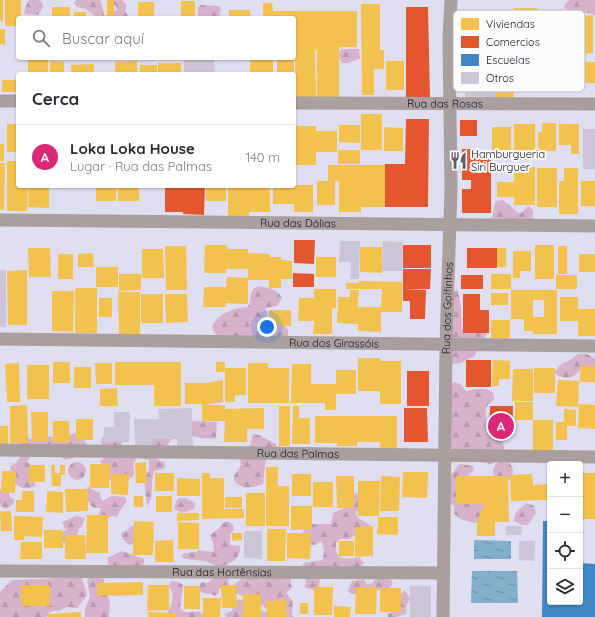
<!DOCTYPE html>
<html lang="es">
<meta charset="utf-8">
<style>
:root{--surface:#fff;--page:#f2f2f3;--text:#2b2b33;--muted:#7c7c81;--line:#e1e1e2;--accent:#db2777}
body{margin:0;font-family:Quicksand,sans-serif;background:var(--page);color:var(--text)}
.controls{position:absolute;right:12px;bottom:12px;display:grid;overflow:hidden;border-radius:4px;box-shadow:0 1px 3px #0004}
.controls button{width:36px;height:36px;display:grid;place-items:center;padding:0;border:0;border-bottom:1px solid var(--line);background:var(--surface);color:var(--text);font:20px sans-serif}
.you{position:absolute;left:267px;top:327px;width:14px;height:14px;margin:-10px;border:3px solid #fff;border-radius:50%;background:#1a73e8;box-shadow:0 0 0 6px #1a73e833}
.badge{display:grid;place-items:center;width:26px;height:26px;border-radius:50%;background:var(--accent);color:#fff;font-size:13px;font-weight:700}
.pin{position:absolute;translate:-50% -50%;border:2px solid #fff;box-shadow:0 1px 4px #0006}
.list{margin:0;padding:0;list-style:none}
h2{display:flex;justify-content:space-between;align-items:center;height:52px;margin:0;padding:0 16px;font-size:17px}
h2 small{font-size:13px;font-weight:400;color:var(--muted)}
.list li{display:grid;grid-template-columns:26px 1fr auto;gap:12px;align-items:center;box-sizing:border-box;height:64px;padding:0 16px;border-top:1px solid var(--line)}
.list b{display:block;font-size:15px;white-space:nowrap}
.list p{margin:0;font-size:13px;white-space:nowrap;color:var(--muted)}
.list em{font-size:13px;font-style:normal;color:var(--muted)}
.icon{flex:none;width:22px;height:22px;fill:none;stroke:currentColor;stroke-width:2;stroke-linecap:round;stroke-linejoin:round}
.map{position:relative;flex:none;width:595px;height:617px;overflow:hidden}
.search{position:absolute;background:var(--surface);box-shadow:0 1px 3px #0004;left:16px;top:16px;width:280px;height:44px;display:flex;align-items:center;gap:10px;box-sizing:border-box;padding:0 14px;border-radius:4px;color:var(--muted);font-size:15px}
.panel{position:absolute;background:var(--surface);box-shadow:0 1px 3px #0004;left:16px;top:72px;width:280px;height:116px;border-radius:4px}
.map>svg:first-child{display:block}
.forest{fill:url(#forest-firs)}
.water{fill:url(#water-ripples)}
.homes{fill:#f2c14e;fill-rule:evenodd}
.shops{fill:#e4572e}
.schools{fill:#3f88c5}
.building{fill:#ccc5d8}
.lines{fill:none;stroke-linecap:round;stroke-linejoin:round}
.minor{stroke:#aa9e9e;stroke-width:13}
.labels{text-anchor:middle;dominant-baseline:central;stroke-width:4;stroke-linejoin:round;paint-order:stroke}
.street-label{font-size:11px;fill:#161423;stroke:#fcfcfc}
.poi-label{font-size:11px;fill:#161423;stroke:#fcfcfc;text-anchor:start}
.key{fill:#fcfcfc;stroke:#b7b6bb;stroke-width:1}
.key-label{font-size:11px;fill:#161423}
</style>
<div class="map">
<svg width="595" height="617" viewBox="0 0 595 617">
<defs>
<pattern id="forest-firs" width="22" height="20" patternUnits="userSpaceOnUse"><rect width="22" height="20" fill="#d6b3cb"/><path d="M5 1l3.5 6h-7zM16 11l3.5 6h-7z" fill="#b799ae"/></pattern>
<pattern id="water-ripples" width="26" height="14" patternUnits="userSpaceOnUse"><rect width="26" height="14" fill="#82afca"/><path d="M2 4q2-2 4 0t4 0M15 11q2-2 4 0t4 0" fill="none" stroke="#698da4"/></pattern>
</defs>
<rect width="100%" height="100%" fill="#e0def1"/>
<!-- forest -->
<path class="forest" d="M 29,0 L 38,0 L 42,2 L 43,7 L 38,15 L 24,14 L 26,5 Z
M 76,0 L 100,0 L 102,5 L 104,15 L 97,18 L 86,9 L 77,7 L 74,3 Z
M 110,0 L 122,0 L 127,5 L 125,11 L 129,18 L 111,18 L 112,10 L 117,11 L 116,6 L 110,2 Z
M 569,0 L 595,0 L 595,15 C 591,14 586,12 582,12 C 575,13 567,13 564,6 Z
M 201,5 L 218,6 L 221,7 L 219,18 L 198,18 L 198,7 Z
M 341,49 L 359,49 L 360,59 C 353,60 349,64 342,63 C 339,59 338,53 341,49 Z
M 503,200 L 518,213 L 521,213 L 528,206 L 533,210 L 533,219 L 530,221 L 492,218 L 495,203 L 497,201 Z
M 258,286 C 268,288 277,288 282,298 L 277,306 L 266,308 L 267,317 L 269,319 L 282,323 L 288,330 L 288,336 L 285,338 L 219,337 L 214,332 L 212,326 C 219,313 233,308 248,307 C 252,299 248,290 258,286 Z
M 458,290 L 461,309 L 462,329 L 468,333 L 488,329 L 485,338 L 478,343 L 475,356 L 460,363 L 443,365 L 450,293 Z
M 578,354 L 587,354 L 595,359 L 595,370 L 581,369 C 573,378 569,380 557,375 L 555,372 L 558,367 L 563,363 L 570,360 Z
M 454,382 L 460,384 L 466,391 C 472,389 489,387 493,393 C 494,394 494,399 494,400 L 489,403 L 486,408 L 486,433 L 498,434 L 501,436 L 505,451 L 498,461 L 492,464 L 484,463 L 454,450 L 450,445 L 452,431 L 448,423 L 452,384 Z
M 193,421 L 217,422 L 216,439 C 206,438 196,439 188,433 Z
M 74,433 C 82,433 84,439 87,446 L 85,455 L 65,460 L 60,456 L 31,456 L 27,462 L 32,466 L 31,475 L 36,486 C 25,490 23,489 13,482 L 10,466 L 16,463 L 20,457 C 18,450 21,446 19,439 L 28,436 L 29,439 L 46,436 L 53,437 L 56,439 L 60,440 Z
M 109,433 L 122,441 L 121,448 L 130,458 L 137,440 L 172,438 L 158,460 L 164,462 L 166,468 L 154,471 C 150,483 155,496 147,506 L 144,479 L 149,470 L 149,460 L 137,458 L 133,464 L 134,474 L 132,478 L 124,476 L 108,480 L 100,461 L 107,456 L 102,446 L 101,439 Z
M 253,434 L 259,435 L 276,444 L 276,450 L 267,457 L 265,465 L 263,484 C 253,488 242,490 234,481 L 234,476 L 241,465 L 240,459 L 244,448 L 250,446 Z
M493 471a10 10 0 1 1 20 0a10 10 0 1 1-20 0Z
M68 471a9 9 0 1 1 18 0a9 9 0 1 1-18 0Z
M 459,464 L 474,466 L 473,472 L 458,482 L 492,500 L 482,522 L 474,523 L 463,520 L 454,514 L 454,506 L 451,504 L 450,477 Z
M 88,486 L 93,490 L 101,493 L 100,496 L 102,501 L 112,496 L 125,497 L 127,501 L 119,512 L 117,517 L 112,516 L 103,520 L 98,516 L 101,508 L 93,508 L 88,501 L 85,492 Z
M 0,490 L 8,491 L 10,497 L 14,499 L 14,503 L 6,509 L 0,505 Z
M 357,493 L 366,497 L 365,505 L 356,512 L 357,517 L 370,525 L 349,539 L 340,539 L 336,543 C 335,561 344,560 359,557 L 364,563 L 362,566 L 351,568 L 342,565 L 320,578 L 319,587 L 315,590 L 305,588 L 306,580 L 303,577 L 301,568 L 304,563 L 322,560 C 325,552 325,549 321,541 L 315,545 L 306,544 L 301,538 L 306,524 L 331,524 L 333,513 L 345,508 L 349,498 Z
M 179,498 L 186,498 L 195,503 L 194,509 L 182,513 L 174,509 L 176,501 Z
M 527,503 L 534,506 L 536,513 L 528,525 L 522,525 L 514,521 C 514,511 520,509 527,503 Z
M 76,516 L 85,518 L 82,527 L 79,528 C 78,535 75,540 69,545 L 61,541 L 62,533 L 67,529 L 65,529 L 62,522 Z
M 228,521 L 233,525 L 234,529 L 230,535 L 230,545 L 240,546 C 242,558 228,567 217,566 C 212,565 208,561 202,561 C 194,559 190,561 181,557 L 184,553 L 196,552 L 199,550 L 214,552 L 213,542 L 210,535 L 217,530 L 223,523 Z
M 131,526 L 138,527 L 136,543 L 129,545 L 122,538 L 121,533 L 128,530 Z
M 122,551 L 144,559 L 144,563 L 137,569 L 109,567 L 107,558 Z
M 92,575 L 104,579 L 105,592 L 110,601 L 109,617 L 85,617 L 85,609 L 90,596 L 87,580 Z
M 216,575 L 228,577 L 229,585 L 219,589 L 219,593 L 215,596 C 208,592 204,595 198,590 L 201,582 L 208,583 Z
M 245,575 L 265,579 L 271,576 L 292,578 L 290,583 L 292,586 L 291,589 L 287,591 L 287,594 L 293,601 L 292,615 L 294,617 C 276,617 274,613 260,604 C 252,599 242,596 234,592 L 234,585 Z
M 82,577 L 87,595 L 77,608 L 66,607 L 61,610 L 50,612 L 47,617 L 0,617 L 0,592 L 12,580 Z
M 382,578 L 391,580 L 393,584 L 387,590 L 372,590 L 358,594 L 351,594 L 348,591 L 352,581 L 364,579 L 367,585 L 373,583 L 374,580 Z
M 171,581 L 179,582 L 183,585 L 180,609 L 184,612 L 199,612 L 210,617 L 169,617 L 167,614 C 172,605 176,595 169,586 Z
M 405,590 L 410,599 L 407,604 L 406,614 L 396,617 L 388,617 L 388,614 L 396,611 L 398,597 Z
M 239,599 C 250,603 257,611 269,613 L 270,617 L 226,617 L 225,614 L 229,612 L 232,611 L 235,603 Z"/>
<!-- water -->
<path class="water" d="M 474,540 L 511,541 L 511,559 L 474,559 Z
M 472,571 L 517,571 L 518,603 L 471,603 Z"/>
<!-- homes -->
<path class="homes" d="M 0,0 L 3,0 L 3,21 L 0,21 Z
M 5,0 L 21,0 L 21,18 L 18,18 L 18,26 L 5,26 Z
M 107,0 L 114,0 L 114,18 L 95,18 L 95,15 L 107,15 Z
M 181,1 L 195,1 L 195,18 L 181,18 Z
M 138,2 L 154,2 L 154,18 L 138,18 Z
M 263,3 L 272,3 L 273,11 L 357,11 L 357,47 L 339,47 L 339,97 L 317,97 L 317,50 L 315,50 L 316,97 L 296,98 L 294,18 L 263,18 Z
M 361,4 L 380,4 L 380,50 L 384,50 L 384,69 L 374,69 L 374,95 L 362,95 Z
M 52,7 L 70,7 L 70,18 L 52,18 Z
M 514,8 L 537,8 L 537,31 L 514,31 Z
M 229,10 L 250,10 L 250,18 L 229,18 Z
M 74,12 L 86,12 L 86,18 L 74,18 Z
M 593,15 L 593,53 L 584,54 L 584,16 Z
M 0,29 L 5,29 L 5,45 L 0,44 Z
M 496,53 L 513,53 L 514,98 L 496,99 Z
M 582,55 L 582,81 L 582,62 L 595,62 L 595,83 L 560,83 L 560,56 Z
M 28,58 L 48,58 L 48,74 L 28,74 Z
M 250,58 L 273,58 L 273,74 L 250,74 Z
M 277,58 L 294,58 L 294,74 L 277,74 Z
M 50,61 L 64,62 L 64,74 L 50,74 Z
M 137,61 L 137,74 L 115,74 L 115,62 Z
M 386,61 L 404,61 L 404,90 L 386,90 Z
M 158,63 L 181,63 L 181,74 L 158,74 Z
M 94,64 L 94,74 L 71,74 L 71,65 Z
M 140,65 L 157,65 L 157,74 L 140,74 Z
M 2,80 L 18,80 L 18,92 L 2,92 Z
M 361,114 L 382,114 L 382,150 L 361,150 Z
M 542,123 L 556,123 L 556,151 L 538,151 L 538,132 L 542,132 Z
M 7,124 L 18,124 L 18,152 L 7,152 Z
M 514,124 L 535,124 L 535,160 L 514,160 Z
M 559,124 L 579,124 L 579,154 L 571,154 L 571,145 L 559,145 Z
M 339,125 L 360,125 L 360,143 L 339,142 Z
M 294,126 L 316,126 L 316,131 L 337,131 L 337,152 L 316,152 L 316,165 L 294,165 Z
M 384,127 L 403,128 L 403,151 L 384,151 Z
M 492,127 L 511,127 L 511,150 L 492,150 Z
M 0,144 L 4,144 L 4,161 L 0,161 Z
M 338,150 L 360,150 L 360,164 L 338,164 Z
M 7,161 L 18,161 L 18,186 L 28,186 L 27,211 L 7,211 Z
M 0,163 L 5,163 L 4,210 L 0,210 Z
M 328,165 L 385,165 L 385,207 L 361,207 L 361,212 L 339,212 L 339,181 L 335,181 L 335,205 L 317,205 L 317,181 L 328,181 Z
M 514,167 L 535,167 L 535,205 L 514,205 L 514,197 L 497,197 L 497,182 L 514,182 Z
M 537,168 L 557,168 L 557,207 L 537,207 Z
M 564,168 L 578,168 L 578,214 L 559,214 L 559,181 L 564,181 Z
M 581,181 L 595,181 L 595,206 L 581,206 Z
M 294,185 L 313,185 L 313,212 L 294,212 L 294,204 L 273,204 L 273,186 L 294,186 Z
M 29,186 L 49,186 L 49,208 L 28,207 Z
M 73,186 L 95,186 L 94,188 L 73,188 Z
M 96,186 L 117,186 L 116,201 L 96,201 Z
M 118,186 L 139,186 L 139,201 L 118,201 Z
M 206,186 L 226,186 L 226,201 L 206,201 Z
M 228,186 L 270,186 L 270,212 L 249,212 L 249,216 L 228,216 Z
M 205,245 L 227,245 L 227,249 L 248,249 L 248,253 L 270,254 L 270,257 L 281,257 L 281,260 L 292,261 L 292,279 L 281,279 L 281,288 L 269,288 L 269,280 L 248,280 L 248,304 L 226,303 L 226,307 L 203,307 L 204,287 L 226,287 L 227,277 L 248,278 L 248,269 L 226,269 L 226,273 L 204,273 Z
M 535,245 L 554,245 L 554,279 L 535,279 Z
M 165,246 L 186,246 L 187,290 L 166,290 Z
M 558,246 L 567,246 L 567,274 L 558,274 Z
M 360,247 L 382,247 L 382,273 L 360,272 Z
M 28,248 L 50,248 L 51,277 L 29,277 Z
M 497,248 L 506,248 L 506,267 L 497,267 Z
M 142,249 L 163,249 L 164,278 L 142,278 Z
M 513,251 L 531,251 L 531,271 L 520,271 L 520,278 L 513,278 Z
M 93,253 L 94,267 L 78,267 L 78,254 Z
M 58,254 L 73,254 L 73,279 L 58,279 Z
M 579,254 L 595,254 L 595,272 L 579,272 Z
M 316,257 L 336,257 L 336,277 L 316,277 Z
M 96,267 L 118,267 L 118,287 L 96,287 Z
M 27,270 L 27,325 L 8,325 L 7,271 Z
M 119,274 L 141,274 L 141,290 L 119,291 Z
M 491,274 L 511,274 L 511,289 L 491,289 Z
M 556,275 L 577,275 L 577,289 L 556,289 Z
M 359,281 L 402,282 L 402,312 L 381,312 L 381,332 L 358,331 L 358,324 L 337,323 L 338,297 L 350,297 L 350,290 L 359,290 L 358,307 L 381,307 L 382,289 L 346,289 L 346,283 L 359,283 Z
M 75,288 L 97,288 L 97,333 L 75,333 Z
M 314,289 L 336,289 L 336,308 L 332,308 L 332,334 L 313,334 L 314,321 L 298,321 L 299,298 L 314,298 Z
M 511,290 L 557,290 L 557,334 L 533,334 L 533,331 L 524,331 L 524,319 L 511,319 ZM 533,300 L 544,300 L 544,317 L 533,317 Z
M 52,291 L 74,291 L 73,332 L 52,331 Z
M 118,292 L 140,292 L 140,335 L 119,336 Z
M 491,293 L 508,293 L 508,305 L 491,305 Z
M 141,294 L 163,294 L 163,323 L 141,323 Z
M 165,294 L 187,294 L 188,322 L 166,323 Z
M 560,297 L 578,297 L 578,309 L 595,309 L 595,336 L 578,336 L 578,321 L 560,321 Z
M 99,298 L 112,298 L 112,317 L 99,317 Z
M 269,310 L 291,310 L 291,326 L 269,326 Z
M 491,320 L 510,320 L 510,338 L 491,338 Z
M 358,358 L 380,358 L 380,361 L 401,361 L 401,404 L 380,404 L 380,391 L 358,391 Z
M 493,360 L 510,361 L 510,379 L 499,379 L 499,386 L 492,386 Z
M 53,362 L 70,362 L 70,383 L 53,383 Z
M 115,362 L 181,362 L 181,406 L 154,406 L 154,385 L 115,385 Z
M 216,362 L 225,362 L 225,368 L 246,368 L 246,395 L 235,395 L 235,402 L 225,402 L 225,372 L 216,372 Z
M 19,363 L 20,402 L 7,402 L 5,364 Z
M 95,363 L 112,363 L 112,384 L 96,384 Z
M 248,363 L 268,363 L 268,368 L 289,368 L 289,403 L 248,403 Z
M 292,364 L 311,364 L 311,384 L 336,384 L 336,370 L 356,370 L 356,394 L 336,394 L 336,410 L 325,410 L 325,403 L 291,403 Z
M 27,365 L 49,365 L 49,399 L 27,399 Z
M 580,366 L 595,366 L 595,382 L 580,382 Z
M 74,367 L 91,367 L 91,388 L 74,388 Z
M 534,368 L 555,368 L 555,393 L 534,393 Z
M 513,369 L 533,369 L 533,401 L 512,401 Z
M 223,380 L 223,402 L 205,405 L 225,405 L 225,409 L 264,408 L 264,429 L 247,429 L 247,442 L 224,442 L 225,421 L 202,421 L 202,404 L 185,404 L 185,383 L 206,383 Z
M 558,380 L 579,381 L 578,407 L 556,406 Z
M 117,388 L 118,406 L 100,406 L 100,389 Z
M 515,402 L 533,402 L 533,420 L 553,420 L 553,451 L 533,450 L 533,420 L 515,420 Z
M 579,404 L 595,405 L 595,429 L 578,428 Z
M 27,405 L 28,443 L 10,443 L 10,406 Z
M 279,406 L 290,406 L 290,446 L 279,446 Z
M 293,406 L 299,406 L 299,418 L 310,418 L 310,444 L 292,444 Z
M 564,409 L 576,410 L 576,426 L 567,426 L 567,440 L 556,440 L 556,422 L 564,422 Z
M 31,412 L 48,412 L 48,441 L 32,441 Z
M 315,416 L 397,416 L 397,450 L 380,450 L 380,442 L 357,442 L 357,446 L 337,446 L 337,443 L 315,443 Z
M 76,419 L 93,419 L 93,440 L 76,440 Z
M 53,421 L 69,421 L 70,442 L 53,442 Z
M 0,426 L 8,426 L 8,447 L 0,447 Z
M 146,462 L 147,483 L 136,483 L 135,463 Z
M 90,464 L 110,464 L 109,488 L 90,488 Z
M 29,465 L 45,465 L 45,482 L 29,482 Z
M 51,465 L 55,465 L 55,473 L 60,473 L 60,465 L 65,465 L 65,475 L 61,475 L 61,486 L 52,486 Z
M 266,467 L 278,467 L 278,486 L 289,486 L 289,526 L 266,526 Z
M 2,471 L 16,471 L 15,493 L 1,493 Z
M 403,472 L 428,472 L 427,498 L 402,497 Z
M 155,473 L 174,473 L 174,491 L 155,491 Z
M 202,473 L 210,473 L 210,478 L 224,478 L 224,509 L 244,509 L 244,518 L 202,519 Z
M 580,473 L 595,473 L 595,519 L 580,519 Z
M 111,474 L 129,474 L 128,495 L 111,494 Z
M 292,474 L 311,474 L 311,496 L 292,496 Z
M 532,474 L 533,485 L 547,484 L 548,500 L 511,501 L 510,475 Z
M 336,476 L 354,476 L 354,508 L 337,508 Z
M 381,476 L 400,477 L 399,511 L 380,511 Z
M 456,476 L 508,476 L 509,522 L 495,522 L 495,536 L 477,536 L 477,522 L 484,504 L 456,504 Z
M 177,478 L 200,479 L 200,496 L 177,496 Z
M 358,481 L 380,481 L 379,516 L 358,516 Z
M 313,482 L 333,482 L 333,507 L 313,507 Z
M 65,489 L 88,489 L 88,511 L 66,512 Z
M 22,491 L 34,491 L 34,512 L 16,512 L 16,500 L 22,500 Z
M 47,491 L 63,492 L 63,513 L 46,512 Z
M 246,493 L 265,493 L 265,526 L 246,526 Z
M 134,496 L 143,496 L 143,507 L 134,507 Z
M 156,496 L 172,496 L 172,512 L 156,512 Z
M 225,497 L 242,497 L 242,508 L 225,508 Z
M 291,506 L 312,506 L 312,529 L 291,530 Z
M 0,511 L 11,511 L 12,531 L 1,531 Z
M 177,513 L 199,513 L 199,520 L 177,521 Z
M 87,515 L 108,515 L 108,553 L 86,553 Z
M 14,516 L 43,517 L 42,537 L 24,536 L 24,540 L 14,540 Z
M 378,517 L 398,517 L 398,535 L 377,534 Z
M 134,521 L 154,522 L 153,555 L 133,555 Z
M 178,522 L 199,523 L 199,549 L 178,549 Z
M 373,526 L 373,556 L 355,557 L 355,527 Z
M 267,529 L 286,529 L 285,561 L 267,561 Z
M 44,530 L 63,530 L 63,548 L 44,548 Z
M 232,533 L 242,533 L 242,540 L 232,541 Z
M 287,533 L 311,533 L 310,559 L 287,558 Z
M 65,535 L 85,535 L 86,559 L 65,559 Z
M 173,540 L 174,562 L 155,562 L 155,541 Z
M 339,541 L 354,541 L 354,556 L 339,556 Z
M 21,542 L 42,542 L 42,559 L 20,559 Z
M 143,582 L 143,595 L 97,596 L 97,583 Z
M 21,585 L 50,585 L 50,606 L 21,606 Z
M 148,585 L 169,585 L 169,610 L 147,611 Z
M 221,585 L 236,585 L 237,608 L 222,608 Z
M 184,586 L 200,586 L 200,609 L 184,609 Z
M 314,587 L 333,587 L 332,615 L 314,615 Z
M 356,587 L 377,587 L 376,614 L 355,614 Z
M 380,588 L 401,588 L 401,612 L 380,612 Z
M 243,594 L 261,594 L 261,617 L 243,617 Z
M 203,598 L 221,598 L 220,617 L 203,617 Z
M 286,600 L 287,617 L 267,617 L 266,601 Z
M 300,603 L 308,603 L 308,614 L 300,614 Z
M 334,606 L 351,607 L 350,617 L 334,617 Z
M 81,612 L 81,617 L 48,617 L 48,614 Z
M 148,612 L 176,613 L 176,617 L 148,617 Z"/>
<!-- shops -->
<path class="shops" d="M 406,7 L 428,7 L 430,98 L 406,98 Z
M 406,119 L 429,119 L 428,207 L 385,207 L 385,164 L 405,164 Z
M 460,120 L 477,120 L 477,136 L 460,136 Z
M 462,149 L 475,149 L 475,156 L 491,156 L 491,213 L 462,213 L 462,189 L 471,189 L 471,180 L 462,180 Z
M 165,186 L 205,186 L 204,215 L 183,214 L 183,212 L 165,212 Z
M 294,240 L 315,240 L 314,264 L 294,263 Z
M 403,245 L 431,245 L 431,268 L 403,268 Z
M 467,248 L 497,248 L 497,268 L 467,268 Z
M 403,269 L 431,269 L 430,289 L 403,289 Z
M 293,273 L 314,274 L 314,287 L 293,287 Z
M 461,275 L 483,275 L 483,289 L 461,289 Z
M 403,289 L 426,290 L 425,319 L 410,319 L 410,301 L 403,301 Z
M 463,294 L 480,294 L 480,310 L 489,310 L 489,333 L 463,333 Z
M 466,360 L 491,360 L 491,387 L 466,387 Z
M 407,371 L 429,371 L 429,406 L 407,406 Z
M 490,406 L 513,406 L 512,434 L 489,433 Z
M 404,408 L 427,408 L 428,442 L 404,442 Z"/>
<!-- schools -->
<path class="schools" d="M 543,521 L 550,521 L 550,602 L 580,602 L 580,563 L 595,564 L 595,617 L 542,617 Z"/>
<!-- building -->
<path class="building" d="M 184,58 L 214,58 L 215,74 L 184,74 Z
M 465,84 L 496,84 L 496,98 L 465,99 Z
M 583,129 L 595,129 L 595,169 L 583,169 Z
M 340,241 L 360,241 L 359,279 L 350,279 L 351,262 L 339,262 Z
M 383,241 L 403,242 L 402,271 L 382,271 Z
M 0,270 L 6,270 L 6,327 L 0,327 Z
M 192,408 L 193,450 L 177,450 L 177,439 L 153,439 L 153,447 L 135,448 L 134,419 L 159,419 L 158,409 Z
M 114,412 L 130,412 L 129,442 L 103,442 L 104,427 L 114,427 Z
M 506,526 L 522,526 L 522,535 L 506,535 Z
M 244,531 L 262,531 L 262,559 L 244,558 Z
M 519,541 L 535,541 L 534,561 L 519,560 Z
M 410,586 L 431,586 L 431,617 L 410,617 Z"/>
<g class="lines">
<!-- minor -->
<g class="minor">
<path d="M 0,101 L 18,101"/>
<path id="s1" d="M 294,103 L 595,104"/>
<path id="s2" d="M 0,220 L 595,226"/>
<path id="s3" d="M 0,339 L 595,346"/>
<path id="s4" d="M 0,450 L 595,457"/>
<path id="s5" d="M 0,571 L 444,573"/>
<path id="s6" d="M 443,617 L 446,344 L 451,189 L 449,37 L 451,0"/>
</g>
</g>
<!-- icons -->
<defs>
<symbol id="restaurant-bare" viewBox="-9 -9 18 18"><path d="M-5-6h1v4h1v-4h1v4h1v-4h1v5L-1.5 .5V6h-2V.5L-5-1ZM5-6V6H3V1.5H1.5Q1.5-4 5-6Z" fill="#5d5b6b" stroke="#fcfcfc" stroke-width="2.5" paint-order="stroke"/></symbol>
</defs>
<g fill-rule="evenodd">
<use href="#restaurant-bare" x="446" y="148" width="25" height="25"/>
</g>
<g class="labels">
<!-- street labels -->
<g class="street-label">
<text stroke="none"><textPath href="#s1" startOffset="151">Rua das Rosas</textPath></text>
<text stroke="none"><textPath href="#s2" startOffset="298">Rua das Dálias</textPath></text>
<text stroke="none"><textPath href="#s6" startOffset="309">Rua dos Golfinhos</textPath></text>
<text stroke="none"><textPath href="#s3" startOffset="334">Rua dos Girassóis</textPath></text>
<text stroke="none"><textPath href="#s4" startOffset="298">Rua das Palmas</textPath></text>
<text stroke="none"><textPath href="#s5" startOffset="222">Rua das Hortênsias</textPath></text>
</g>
<!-- poi labels -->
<g class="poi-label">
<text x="471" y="154">Hamburgueria<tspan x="471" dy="13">Siri Burguer</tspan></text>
</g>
</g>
<!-- legend -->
<rect x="453" y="10" width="132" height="82" rx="6" class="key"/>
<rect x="461" y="18" width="18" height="12" fill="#f2c14e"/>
<rect x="461" y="36" width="18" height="12" fill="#e4572e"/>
<rect x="461" y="54" width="18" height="12" fill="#3f88c5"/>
<rect x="461" y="72" width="18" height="12" fill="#ccc5d8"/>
<g class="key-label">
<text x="486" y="28">Viviendas</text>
<text x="486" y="46">Comercios</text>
<text x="486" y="64">Escuelas</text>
<text x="486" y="82">Otros</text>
</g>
</svg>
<div class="controls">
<button>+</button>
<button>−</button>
<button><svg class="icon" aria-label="locate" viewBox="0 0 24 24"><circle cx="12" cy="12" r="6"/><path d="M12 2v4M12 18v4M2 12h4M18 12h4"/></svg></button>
<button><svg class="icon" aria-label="layers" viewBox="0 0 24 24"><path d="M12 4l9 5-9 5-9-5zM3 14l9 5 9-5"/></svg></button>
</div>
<div class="you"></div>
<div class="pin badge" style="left:501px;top:426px">A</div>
<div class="search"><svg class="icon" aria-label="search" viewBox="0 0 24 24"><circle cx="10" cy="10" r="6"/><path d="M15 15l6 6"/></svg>Buscar aquí</div>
<section class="panel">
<h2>Cerca<small></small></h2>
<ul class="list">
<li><span class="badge">A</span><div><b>Loka Loka House</b><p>Lugar · Rua das Palmas</p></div><em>140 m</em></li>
</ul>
</section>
</div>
